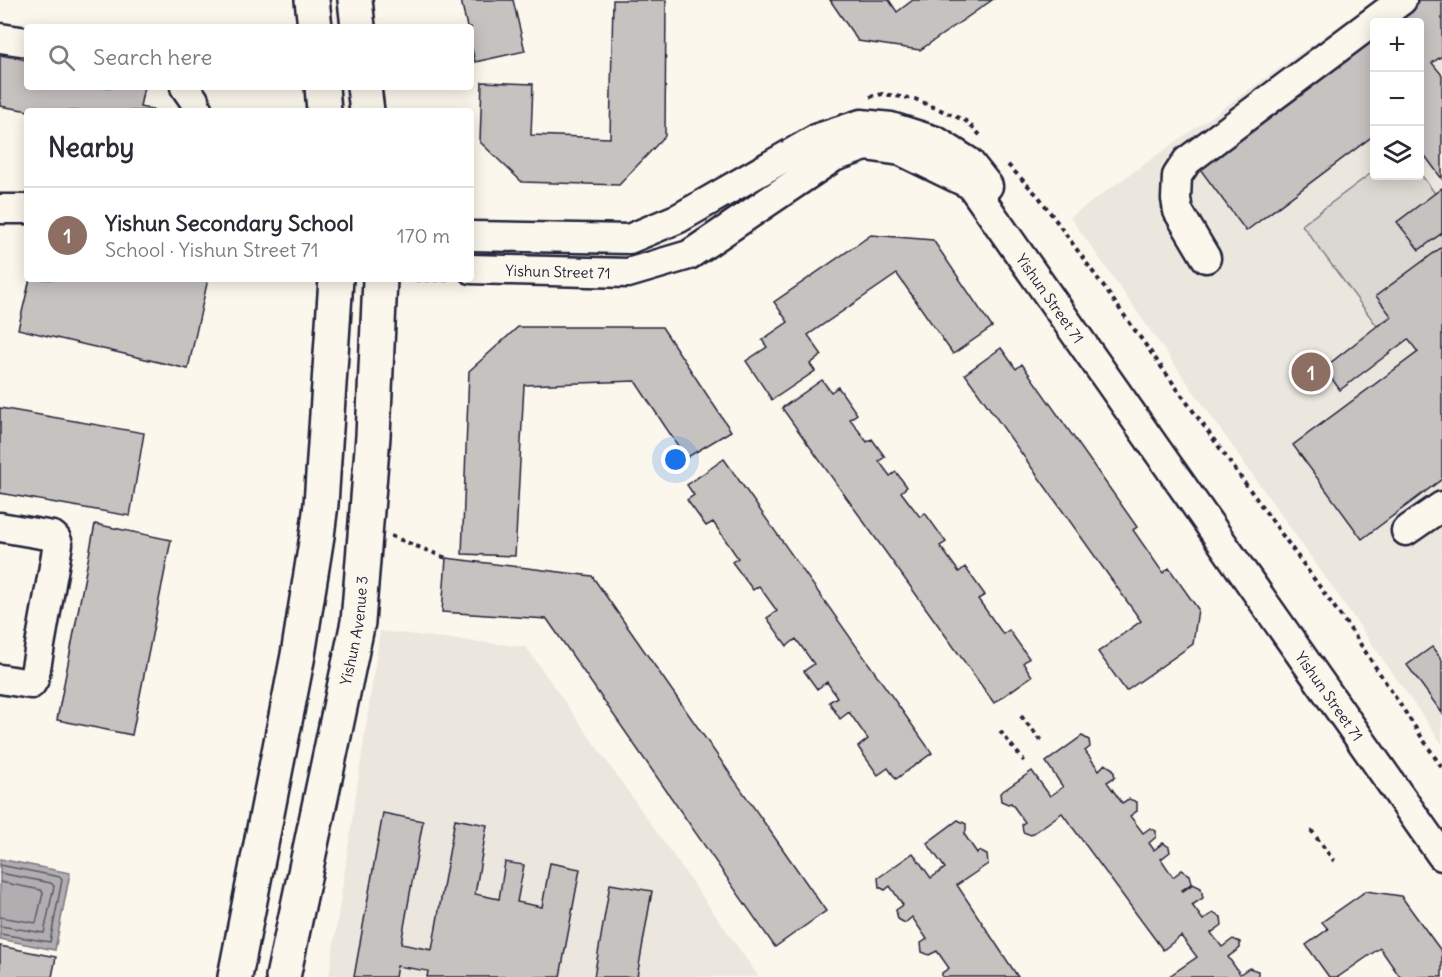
<!DOCTYPE html>
<meta charset="utf-8">
<style>
:root{--surface:#fff;--page:#f7f7f7;--text:#2b2b33;--muted:#7c7c81;--line:#e1e1e2;--accent:#2563eb}
body{margin:0;font-family:Delius,sans-serif;background:var(--page);color:var(--text)}
.controls{position:absolute;right:18px;top:18px;display:grid;overflow:hidden;border-radius:6px;box-shadow:0 3px 15px #0003}
.controls button{width:54px;height:54px;display:grid;place-items:center;padding:0;border:0;border-bottom:2px solid var(--line);background:var(--surface);color:var(--text);font:30px sans-serif}
.you{position:absolute;left:676px;top:460px;width:21px;height:21px;margin:-15px;border:4px solid #fff;border-radius:50%;background:#1a73e8;box-shadow:0 0 0 9px #1a73e833}
.badge{display:grid;place-items:center;width:39px;height:39px;border-radius:50%;background:var(--accent);color:#fff;font-size:20px;font-weight:700}
.pin{position:absolute;translate:-50% -50%;border:3px solid #fff;box-shadow:0 2px 6px #0006}
.list{margin:0;padding:0;list-style:none}
h2{display:flex;justify-content:space-between;align-items:center;height:78px;margin:0;padding:0 24px;font-size:26px}
h2 small{font-size:20px;font-weight:400;color:var(--muted)}
.list li{display:grid;grid-template-columns:39px 1fr auto;gap:18px;align-items:center;box-sizing:border-box;height:96px;padding:0 24px;border-top:2px solid var(--line)}
.list b{display:block;font-size:22px;white-space:nowrap}
.list p{margin:0;font-size:20px;white-space:nowrap;color:var(--muted)}
.list em{font-size:20px;font-style:normal;color:var(--muted)}
.icon{flex:none;width:33px;height:33px;fill:none;stroke:currentColor;stroke-width:2;stroke-linecap:round;stroke-linejoin:round}
.map{position:relative;flex:none;width:1442px;height:977px;overflow:hidden}
.search{position:absolute;background:var(--surface);box-shadow:0 3px 15px #0003;left:24px;top:24px;width:450px;height:66px;display:flex;align-items:center;gap:15px;box-sizing:border-box;padding:0 21px;border-radius:6px;color:var(--muted);font-size:22px}
.panel{position:absolute;background:var(--surface);box-shadow:0 3px 15px #0003;left:24px;top:108px;width:450px;height:174px;border-radius:6px}
.map>svg:first-child{display:block}
.built{fill:#ebe7df;fill-rule:evenodd}
.green{fill:#dbd8d3;stroke:#7e7d87;stroke-width:1.5}
.water{fill:#b1aeb0;stroke:#787681;stroke-width:1.5}
.lines{fill:none;stroke-linecap:round;stroke-linejoin:round}
.shore{stroke:#5b5a6a;stroke-width:1.5}
.building{fill:#c6c2c0;stroke:#22223b;stroke-width:1.5}
.minor-casing{stroke:#22223b;stroke-width:33}
.major-casing{stroke:#22223b;stroke-width:38}
.path{stroke:#22223b;stroke-width:4;stroke-dasharray:4.5 4.5;stroke-linecap:butt}
.minor{stroke:#fbf7ec;stroke-width:28}
.major{stroke:#fbf7ec;stroke-width:33}
.labels{text-anchor:middle;dominant-baseline:central;stroke-width:5;stroke-linejoin:round;paint-order:stroke}
.street-label{font-size:15px;fill:#22223b;stroke:#fbf7ec}
</style>
<div class="map">
<svg width="1442" height="977" viewBox="0 0 1442 977">
<rect width="100%" height="100%" fill="#fbf7ec"/>
<filter id="ink" filterUnits="userSpaceOnUse"><feTurbulence type="fractalNoise" baseFrequency=".0167" numOctaves="2"/><feDisplacementMap in="SourceGraphic" scale="12" xChannelSelector="R" yChannelSelector="G"/><feConvolveMatrix kernelMatrix="1 2 1 2 8 2 1 2 1" color-interpolation-filters="sRGB"/></filter>
<g filter="url(#ink)">
<!-- built -->
<path class="built" d="M 1375,0 L 1442,0 L 1442,744 L 1340,598 L 1070,217 ZM 1374,22 L 1420,22 L 1420,176 L 1374,176 Z
M 380,631 L 526,647 L 759,977 L 329,977 Z"/>
<!-- green -->
<path class="green" d="M 1374,171 L 1374,176 L 1420,176 L 1420,173 L 1442,203 L 1442,278 L 1377,326 L 1302,225 Z"/>
<!-- water -->
<path class="water" d="M 0,859 L 70,873 L 55,950 L 0,939 Z"/>
<g class="lines">
<!-- shore -->
<path class="shore" d="M 0,865 L 60,877 L 62,880 L 50,942 L 0,934
M 0,873 L 51,883 L 54,886 L 44,933 L 0,926
M 0,882 L 41,890 L 43,893 L 36,923 L 0,917"/>
</g>
<!-- building -->
<path class="building" d="M 461,0 L 513,0 L 525,51 L 475,62 L 471,44 L 471,27 L 467,27 Z
M 613,0 L 666,0 L 665,136 L 619,185 L 522,182 L 480,142 L 482,82 L 533,84 L 531,135 L 610,138 Z
M 830,0 L 889,0 L 897,12 L 913,0 L 992,0 L 920,50 L 858,41 Z
M 1417,0 L 1442,0 L 1442,56 L 1432,63 L 1442,75 L 1442,179 L 1420,149 L 1420,22 L 1387,22 Z
M 1374,32 L 1374,135 L 1246,231 L 1197,165 Z
M 0,55 L 27,60 L 27,87 L 144,87 L 140,107 L 158,111 L 29,111 L 0,106 Z
M 1442,188 L 1442,233 L 1419,250 L 1397,222 Z
M 871,235 L 933,240 L 992,327 L 953,354 L 897,274 L 808,335 L 822,355 L 810,364 L 815,371 L 772,400 L 746,361 L 767,347 L 762,340 L 788,322 L 774,302 Z
M 1442,247 L 1442,479 L 1362,539 L 1293,445 L 1418,352 L 1408,339 L 1340,390 L 1324,368 L 1377,326 L 1392,317 L 1376,296 Z
M 30,279 L 208,279 L 188,369 L 18,329 Z
M 518,327 L 662,327 L 731,431 L 686,458 L 635,381 L 524,385 L 515,556 L 462,554 L 469,371 Z
M 1001,348 L 1016,369 L 1022,364 L 1137,527 L 1133,530 L 1163,573 L 1169,568 L 1198,609 L 1193,644 L 1126,691 L 1098,652 L 1141,621 L 965,374 Z
M 822,380 L 831,392 L 838,387 L 857,414 L 850,419 L 867,442 L 872,439 L 885,457 L 879,461 L 890,476 L 896,472 L 907,487 L 901,492 L 920,517 L 925,513 L 946,542 L 940,546 L 959,572 L 965,567 L 985,595 L 978,599 L 1003,634 L 1009,630 L 1029,658 L 1023,663 L 1032,676 L 994,703 L 782,408 Z
M 0,408 L 144,433 L 130,516 L 0,493 Z
M 724,459 L 932,753 L 896,779 L 888,768 L 878,775 L 858,747 L 868,739 L 849,712 L 840,719 L 829,702 L 837,697 L 827,682 L 817,689 L 804,671 L 814,664 L 796,639 L 787,646 L 767,618 L 777,611 L 759,586 L 753,590 L 732,562 L 738,558 L 713,522 L 706,526 L 687,500 L 694,495 L 687,485 Z
M 95,524 L 171,540 L 132,735 L 57,720 Z
M 446,558 L 592,576 L 826,911 L 775,947 L 547,619 L 442,612 Z
M 1432,647 L 1442,660 L 1442,713 L 1407,665 Z
M 1082,736 L 1089,740 L 1090,747 L 1085,751 L 1099,770 L 1105,764 L 1113,769 L 1115,777 L 1107,782 L 1122,803 L 1129,799 L 1137,802 L 1137,811 L 1130,816 L 1143,833 L 1150,828 L 1156,831 L 1156,837 L 1149,843 L 1154,850 L 1163,843 L 1169,847 L 1170,852 L 1161,859 L 1173,877 L 1182,870 L 1190,875 L 1192,883 L 1182,890 L 1183,891 L 1193,884 L 1201,888 L 1203,898 L 1192,905 L 1203,920 L 1213,913 L 1221,917 L 1222,925 L 1211,933 L 1222,947 L 1233,939 L 1240,942 L 1240,948 L 1228,957 L 1240,974 L 1249,968 L 1258,971 L 1258,977 L 1168,977 L 1197,957 L 1181,936 L 1163,950 L 1062,813 L 1031,835 L 1023,832 L 1022,824 L 1025,822 L 1011,803 L 1008,804 L 1001,801 L 1000,793 L 1032,771 L 1050,796 L 1063,787 L 1046,762 Z
M 383,813 L 423,821 L 401,944 L 432,950 L 455,819 L 487,825 L 475,894 L 499,899 L 505,862 L 524,865 L 517,902 L 542,907 L 550,863 L 580,869 L 560,977 L 427,977 L 428,971 L 397,966 L 395,977 L 354,977 Z
M 958,820 L 966,824 L 966,831 L 964,834 L 977,853 L 979,851 L 987,855 L 988,864 L 957,885 L 1018,977 L 942,977 L 942,973 L 949,968 L 937,951 L 929,955 L 922,952 L 921,943 L 927,939 L 912,917 L 905,923 L 898,919 L 896,910 L 903,905 L 890,886 L 885,890 L 879,887 L 878,878 L 913,853 L 931,878 L 945,868 L 927,843 Z
M 610,884 L 652,891 L 637,977 L 594,977 Z
M 1366,891 L 1401,896 L 1442,952 L 1442,977 L 1400,977 L 1380,948 L 1338,977 L 1329,977 L 1306,945 L 1328,929 L 1322,922 Z
M 0,946 L 56,957 L 52,977 L 0,977 Z"/>
<g class="lines">
<defs>
<g id="minor">
<path d="M 0,38 L 27,42"/>
<path d="M 185,87 L 194,100 L 198,111"/>
<path d="M 0,209 L 27,209"/>
<path d="M 471,236 L 629,239 L 679,218 L 818,138 L 861,124 L 891,127 L 936,141 L 969,162 L 988,186"/>
<path d="M 1206,258 L 1178,211 L 1176,199 L 1177,176 L 1187,161 L 1402,0"/>
<path id="s1" d="M 471,269 L 628,273 L 689,255 L 834,157 L 866,146 L 901,151 L 971,185 L 1442,856"/>
<path d="M 0,527 L 53,536 L 56,539 L 58,544 L 34,679 L 31,684 L 0,679"/>
<path d="M 1406,531 L 1442,506"/>
</g>
<g id="major">
<path d="M 312,0 L 315,27"/>
<path d="M 355,0 L 358,27"/>
<path d="M 322,87 L 324,111"/>
<path d="M 364,87 L 367,111"/>
<path d="M 235,977 L 298,655 L 317,536 L 321,504 L 336,279"/>
<path id="s2" d="M 283,977 L 358,622 L 373,436 L 380,279"/>
</g>
</defs>
<!-- minor casing -->
<use href="#minor" class="minor-casing"/>
<!-- major casing -->
<use href="#major" class="major-casing"/>
<!-- path -->
<path class="path" d="M 870,97 L 882,94 L 915,99 L 966,121 L 980,135
M 1008,165 L 1039,197 L 1353,633 L 1442,768
M 407,280 L 448,280
M 391,536 L 446,558
M 1021,716 L 1043,743
M 1000,731 L 1024,761
M 1311,830 L 1334,861"/>
<!-- minor -->
<use href="#minor" class="minor"/>
<!-- major -->
<use href="#major" class="major"/>
</g>
</g>
<g class="labels">
<!-- street labels -->
<g class="street-label">
<text stroke="none"><textPath href="#s1" startOffset="87">Yishun Street 71</textPath></text>
<text stroke="none"><textPath href="#s1" startOffset="681">Yishun Street 71</textPath></text>
<text stroke="none"><textPath href="#s2" startOffset="354">Yishun Avenue 3</textPath></text>
<text stroke="none"><textPath href="#s1" startOffset="1167">Yishun Street 71</textPath></text>
</g>
</g>
</svg>
<div class="controls">
<button>+</button>
<button>−</button>
<button><svg class="icon" aria-label="layers" viewBox="0 0 24 24"><path d="M12 4l9 5-9 5-9-5zM3 14l9 5 9-5"/></svg></button>
</div>
<div class="you"></div>
<div class="pin badge" style="left:1311px;top:372px;background:#8d6e63">1</div>
<div class="search"><svg class="icon" aria-label="search" viewBox="0 0 24 24"><circle cx="10" cy="10" r="6"/><path d="M15 15l6 6"/></svg>Search here</div>
<section class="panel">
<h2>Nearby<small></small></h2>
<ul class="list">
<li><span class="badge" style="background:#8d6e63">1</span><div><b>Yishun Secondary School</b><p>School · Yishun Street 71</p></div><em>170 m</em></li>
</ul>
</section>
</div>
